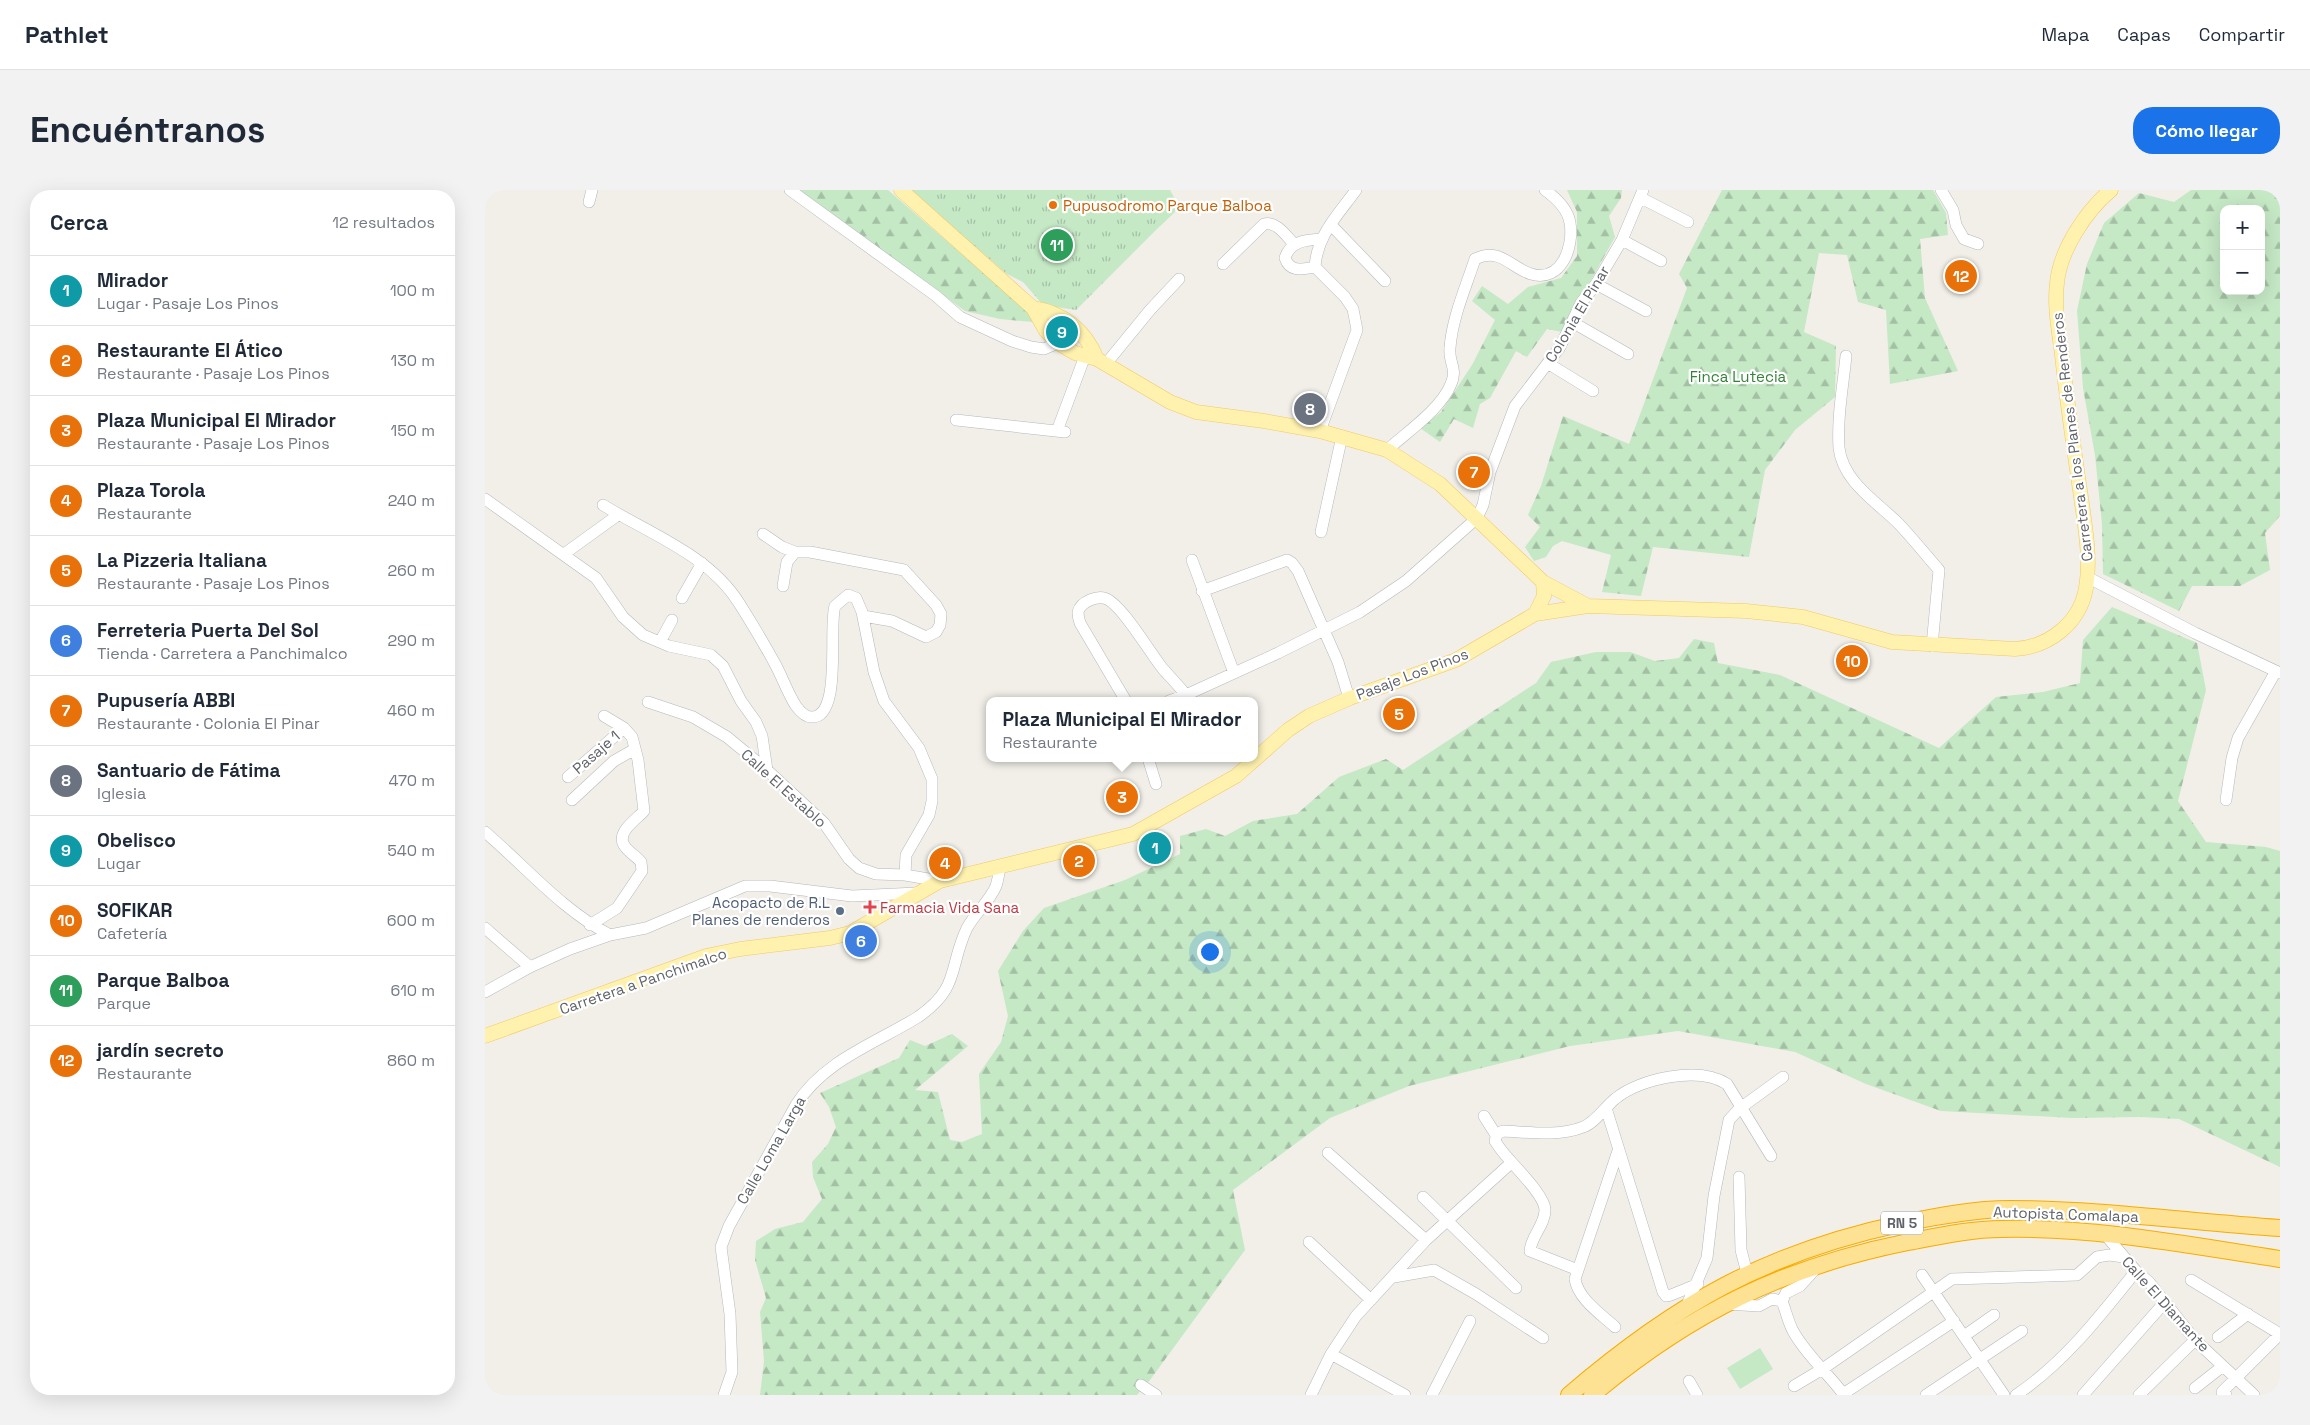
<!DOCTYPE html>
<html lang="es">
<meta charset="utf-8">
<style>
:root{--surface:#fff;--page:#f2f2f3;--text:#1f2937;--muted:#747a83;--line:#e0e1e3;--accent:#1a73e8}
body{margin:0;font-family:"Space Grotesk",sans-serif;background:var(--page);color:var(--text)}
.controls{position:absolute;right:15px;top:15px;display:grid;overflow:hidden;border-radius:10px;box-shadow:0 5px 20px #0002}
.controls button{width:45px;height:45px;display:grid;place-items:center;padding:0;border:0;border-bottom:1px solid var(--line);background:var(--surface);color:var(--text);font:25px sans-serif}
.you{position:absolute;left:724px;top:761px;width:18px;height:18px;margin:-12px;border:4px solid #fff;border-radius:50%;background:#1a73e8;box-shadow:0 0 0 8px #1a73e833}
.badge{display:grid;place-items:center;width:32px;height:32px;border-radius:50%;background:var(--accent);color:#fff;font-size:16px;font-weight:700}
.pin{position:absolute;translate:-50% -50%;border:2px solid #fff;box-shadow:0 1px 5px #0006}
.popup{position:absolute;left:501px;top:507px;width:272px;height:65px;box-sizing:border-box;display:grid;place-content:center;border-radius:10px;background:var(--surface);filter:drop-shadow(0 1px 4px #0005);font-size:16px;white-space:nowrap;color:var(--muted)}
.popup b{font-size:19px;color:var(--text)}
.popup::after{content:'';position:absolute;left:50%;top:100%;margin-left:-10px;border:10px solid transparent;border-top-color:var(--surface)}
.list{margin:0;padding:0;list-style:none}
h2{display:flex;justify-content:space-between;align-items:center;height:65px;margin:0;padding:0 20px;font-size:21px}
h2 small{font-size:16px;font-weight:400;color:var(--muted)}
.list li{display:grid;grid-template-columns:32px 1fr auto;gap:15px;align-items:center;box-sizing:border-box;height:70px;padding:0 20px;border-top:1px solid var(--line)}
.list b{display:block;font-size:19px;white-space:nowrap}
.list p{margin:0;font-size:16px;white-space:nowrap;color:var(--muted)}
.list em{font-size:16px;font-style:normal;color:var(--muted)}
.map{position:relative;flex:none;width:1795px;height:1205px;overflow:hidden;border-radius:20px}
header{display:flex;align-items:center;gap:30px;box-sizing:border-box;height:70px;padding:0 25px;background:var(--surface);border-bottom:1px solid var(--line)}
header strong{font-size:24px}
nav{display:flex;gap:28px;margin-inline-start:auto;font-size:18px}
.intro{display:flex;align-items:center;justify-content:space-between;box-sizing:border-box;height:120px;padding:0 30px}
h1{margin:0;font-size:35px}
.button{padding:12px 22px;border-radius:20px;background:var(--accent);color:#fff;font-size:18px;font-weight:700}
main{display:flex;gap:30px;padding:0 30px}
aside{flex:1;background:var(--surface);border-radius:20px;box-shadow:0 5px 20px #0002}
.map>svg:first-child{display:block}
.grass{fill:url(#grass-tufts)}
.forest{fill:url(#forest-firs);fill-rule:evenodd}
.pitch{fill:#c5e8c5}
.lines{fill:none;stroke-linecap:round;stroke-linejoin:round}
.minor-casing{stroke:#b5b8bc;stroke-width:12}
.major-casing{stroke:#f2c960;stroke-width:15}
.highway-casing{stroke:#f9ab00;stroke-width:18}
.minor{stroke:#fff;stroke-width:11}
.major{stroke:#fff2af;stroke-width:14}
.highway{stroke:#fde293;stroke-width:16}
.food-dot{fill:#e8710a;stroke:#fff;stroke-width:2}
.health-dot{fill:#e0444e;stroke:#fff;stroke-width:2}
.service-dot{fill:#5c6f8a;stroke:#fff;stroke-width:2}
.labels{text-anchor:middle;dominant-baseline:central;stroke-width:4.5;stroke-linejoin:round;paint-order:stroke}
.shield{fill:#fff;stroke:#8f9295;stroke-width:1}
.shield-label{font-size:14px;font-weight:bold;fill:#5f6368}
.food-label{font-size:15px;fill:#c56008;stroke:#fff;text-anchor:start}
.street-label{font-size:15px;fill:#5f6368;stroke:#fff}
.park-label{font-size:15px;fill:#348238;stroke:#fff}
.service-label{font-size:15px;fill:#4e5e75;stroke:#fff;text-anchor:end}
.health-label{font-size:15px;fill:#be3a42;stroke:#fff;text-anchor:start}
</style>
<header>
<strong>Pathlet</strong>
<nav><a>Mapa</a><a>Capas</a><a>Compartir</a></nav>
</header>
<div class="intro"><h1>Encuéntranos</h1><a class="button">Cómo llegar</a></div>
<main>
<aside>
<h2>Cerca<small>12 resultados</small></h2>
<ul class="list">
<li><span class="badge" style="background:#0f9aa8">1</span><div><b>Mirador</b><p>Lugar · Pasaje Los Pinos</p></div><em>100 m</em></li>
<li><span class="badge" style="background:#e8710a">2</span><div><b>Restaurante El Ático</b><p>Restaurante · Pasaje Los Pinos</p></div><em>130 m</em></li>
<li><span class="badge" style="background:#e8710a">3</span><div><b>Plaza Municipal El Mirador</b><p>Restaurante · Pasaje Los Pinos</p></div><em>150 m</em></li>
<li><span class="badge" style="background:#e8710a">4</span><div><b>Plaza Torola</b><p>Restaurante</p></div><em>240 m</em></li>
<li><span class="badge" style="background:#e8710a">5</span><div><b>La Pizzeria Italiana</b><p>Restaurante · Pasaje Los Pinos</p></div><em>260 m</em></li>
<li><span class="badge" style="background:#3f7fe0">6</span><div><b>Ferreteria Puerta Del Sol</b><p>Tienda · Carretera a Panchimalco</p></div><em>290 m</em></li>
<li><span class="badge" style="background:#e8710a">7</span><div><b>Pupusería ABBI</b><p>Restaurante · Colonia El Pinar</p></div><em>460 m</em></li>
<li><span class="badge" style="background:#6b7280">8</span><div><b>Santuario de Fátima</b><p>Iglesia</p></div><em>470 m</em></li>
<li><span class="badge" style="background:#0f9aa8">9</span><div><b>Obelisco</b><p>Lugar</p></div><em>540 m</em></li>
<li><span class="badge" style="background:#e8710a">10</span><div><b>SOFIKAR</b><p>Cafetería</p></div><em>600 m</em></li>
<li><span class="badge" style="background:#2e9e5b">11</span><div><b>Parque Balboa</b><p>Parque</p></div><em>610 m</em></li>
<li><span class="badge" style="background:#e8710a">12</span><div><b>jardín secreto</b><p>Restaurante</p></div><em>860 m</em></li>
</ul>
</aside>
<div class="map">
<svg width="1795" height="1205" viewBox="0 0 1795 1205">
<defs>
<pattern id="grass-tufts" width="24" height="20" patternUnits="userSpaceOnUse" patternTransform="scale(1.25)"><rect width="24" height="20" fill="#c5e8c5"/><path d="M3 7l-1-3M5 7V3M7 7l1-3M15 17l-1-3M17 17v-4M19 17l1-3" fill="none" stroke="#a3c0a4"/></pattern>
<pattern id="forest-firs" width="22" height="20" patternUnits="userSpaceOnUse" patternTransform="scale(1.25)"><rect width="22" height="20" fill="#c5e8c5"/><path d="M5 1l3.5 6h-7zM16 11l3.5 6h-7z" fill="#a3c0a4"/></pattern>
</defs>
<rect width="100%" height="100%" fill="#f1efe8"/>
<!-- grass -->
<path class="grass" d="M 424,0 L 685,0 L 694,17 L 591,120 L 558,115 L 538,92 L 522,84 Z"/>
<!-- forest -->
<path class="forest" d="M 315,0 L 403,0 L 542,121 L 548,132 L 515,129 L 480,121 Z
M 1082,0 L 1137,0 L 1136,8 L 1124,26 L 1130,47 L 1077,142 L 1062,139 L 1042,167 L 1031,161 L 1005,208 L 995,214 L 988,238 L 969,229 L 955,252 L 935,238 L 956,222 L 987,175 L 1010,130 L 987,111 L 997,96 L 1023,114 L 1043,97 L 1076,88 L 1092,66 L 1092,22 Z
M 1237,0 L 1448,0 L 1461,23 L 1463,45 L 1435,49 L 1440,108 L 1473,181 L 1405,194 L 1401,120 L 1373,112 L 1362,65 L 1334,63 L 1319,142 L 1351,156 L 1350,207 L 1310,240 L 1280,280 L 1264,367 L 1168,357 L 1156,406 L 1117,402 L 1126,365 L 1077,351 L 1068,356 L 1061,367 L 1049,371 L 1040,357 L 1055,337 L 1043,325 L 1056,296 L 1078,226 L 1144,254 L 1202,98 L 1194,84 Z
M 1706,0 L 1795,0 L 1795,326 L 1780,343 L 1785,380 L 1755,396 L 1707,396 L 1694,421 L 1618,384 L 1617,334 L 1610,265 L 1598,198 L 1592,121 L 1602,74 L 1619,33 L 1654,3 L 1689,12 ZM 1739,19 L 1776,19 L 1776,101 L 1739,101 Z
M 1627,417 L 1712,453 L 1721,500 L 1693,611 L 1721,652 L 1781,657 L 1795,661 L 1795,977 L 1694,929 L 1656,927 L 1587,928 L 1456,921 L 1381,894 L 1310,862 L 1193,841 L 1085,856 L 924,896 L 845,928 L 748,1000 L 760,1060 L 665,1190 L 652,1205 L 275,1205 L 279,1171 L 275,1122 L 281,1108 L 270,1070 L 271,1051 L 290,1039 L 318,1032 L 337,1009 L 328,987 L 327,972 L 343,954 L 351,937 L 344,917 L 335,903 L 414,868 L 425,850 L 440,856 L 467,844 L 483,856 L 430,900 L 453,902 L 465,950 L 477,952 L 497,944 L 494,884 L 516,852 L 523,826 L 513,781 L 538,741 L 559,718 L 640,690 L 695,664 L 695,646 L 721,639 L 740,646 L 768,631 L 812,624 L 854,587 L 901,569 L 918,580 L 1051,493 L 1066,472 L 1111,462 L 1145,462 L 1170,471 L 1194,468 L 1209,449 L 1229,453 L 1233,473 L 1295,485 L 1454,558 L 1511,507 L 1558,502 L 1595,493 L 1598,450 Z"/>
<!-- pitch -->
<path class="pitch" d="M 661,0 L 676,0 L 690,22 L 675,36 L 653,6 Z
M 1275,1158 L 1288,1179 L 1255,1199 L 1242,1178 Z"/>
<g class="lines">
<defs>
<path id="minor" d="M 305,0 L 451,106 L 475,127 L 527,151 L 546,157 L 559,159 L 573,153
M 1456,0 L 1468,20 L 1471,35 L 1479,49 L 1493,54
M 1156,8 L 1203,32
M 104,12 L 107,0
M 846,35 L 900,91
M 1137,50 L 1176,71
M 738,74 L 779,34 C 792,31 801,46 809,54
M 830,77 C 818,79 805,83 800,68 C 805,51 821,50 836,49
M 1111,94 L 1161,121
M 1087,132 L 1143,164
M 1361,166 C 1358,196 1352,227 1354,258 C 1358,292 1392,312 1414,334 C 1428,349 1441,365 1454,380 L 1447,456
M 1064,174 L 1108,201
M 620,175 L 665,120 L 694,89
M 471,230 L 580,242
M 572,241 L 600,166
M 835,241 L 872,140 L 868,119 L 860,107 L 830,77 C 832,45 853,25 871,0
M 902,260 C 922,242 956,219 966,194 C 973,178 963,172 965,158 C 967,128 981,97 990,69 C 1015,57 1025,77 1046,84 C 1077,93 1089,56 1085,33 C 1083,19 1071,8 1060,0
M 0,309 L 111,388 L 138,427 L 158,445 L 184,456 L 226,465 L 238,476 L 256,511 L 271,532 L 277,546 L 282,580
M 118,315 C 165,344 224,365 254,413 C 266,432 278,452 289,472 C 297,486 302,502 311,516 C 314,520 320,527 326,527 C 358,529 343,435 350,416 L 363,405 L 371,408 L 377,422 L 389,482 L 399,511 L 434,558 L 447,589 L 447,611 L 444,625 L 421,665 L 420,685
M 836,342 L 857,246
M 278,344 L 297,357 L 310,362
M 79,364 L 133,325
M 707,370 L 749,483
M 1602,387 L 1710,443 L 1795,483
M 298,396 L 302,372 L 310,362 L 325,362 L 419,380 L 451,415 L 456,424 L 455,435 L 451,442 L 441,447 L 407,431 L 378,426
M 717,401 L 802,370 L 807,373 L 813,381 L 853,472 L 864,508
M 197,408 L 217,373
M 175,452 L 187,430
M 641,511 L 595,433 C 594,430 593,425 593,422 C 596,411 613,405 622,409 C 639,418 665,463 678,479 C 686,488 694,496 701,505
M 684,511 L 701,505 L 793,463 L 875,422 L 921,391 L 992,328 L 998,315 L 1005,282 L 1030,216 L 1075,157 L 1096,113 L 1111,94 L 1137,50 L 1158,0
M 163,512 L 208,527 L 242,547 L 282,580 L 339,633 L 364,669 L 374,678 L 391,684 L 420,685 L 455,691
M 663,568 L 671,594
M 83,587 L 139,538
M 87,610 L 129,571 L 150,559
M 1741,610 L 1747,568 L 1753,548 L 1791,481
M 0,642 C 41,677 77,720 125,745
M 105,735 L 132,718 L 157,681 L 156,672 C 151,666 142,661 139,655 C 131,642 152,629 159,621 L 153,570 L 147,547 L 139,538 L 119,526
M 0,738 L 45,777
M 0,802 L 45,777 L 85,759 L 125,745 L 161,738 L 260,696 L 285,696 L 367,706 L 432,703
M 1121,918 L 1178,1102 L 1181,1106 L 1186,1105 L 1213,1094
M 999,926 L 1011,945
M 843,963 L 941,1050
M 1254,987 L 1256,1060 L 1262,1083
M 938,1007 L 1031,1098
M 1618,1042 L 1651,1081 L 1664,1092 L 1710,1150 L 1769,1205
M 824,1052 L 886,1110
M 1333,1076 L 1315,1096 L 1301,1103 L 1297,1111 C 1301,1121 1303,1132 1308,1141 C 1321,1165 1343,1183 1359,1205
M 1093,1080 L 1045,1061 C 1046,1046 1060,1035 1060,1020 C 1060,1004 1024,972 1014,957 L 1010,951 L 1012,944 L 1018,941 C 1043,942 1074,947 1098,937 C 1110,933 1120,917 1130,909 C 1155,888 1214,876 1242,894 L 1286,966
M 1437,1085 L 1519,1205
M 909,1087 L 949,1080 L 991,1104 L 1058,1148
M 1706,1090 L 1795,1144
M 1241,1114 L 1274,1116 L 1287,1109 L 1297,1111
M 1202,1115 L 1222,1068 L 1229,1006 L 1244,930 L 1254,919 L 1298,887
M 1130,1137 C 1116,1124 1093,1109 1090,1089 L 1133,961
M 1479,1146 L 1509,1125
M 1733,1147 L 1763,1124
M 846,1164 L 920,1205
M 1204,1191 L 1212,1205
M 656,1195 L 671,1205
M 1309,1196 L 1339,1178 L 1467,1089 L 1592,1085 L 1612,1067 L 1624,1065 L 1639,1067
M 1710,1198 L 1738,1176
M 1358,1204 L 1469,1131
M 239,1205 L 247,1182 L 245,1124 L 236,1057 L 244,1036 L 311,915 C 338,871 391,853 433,827 C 476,797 463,778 482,738 C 490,723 505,711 511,696 C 513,690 514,683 515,677
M 826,1205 L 846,1164 L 871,1126 L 941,1050 L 1026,973
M 947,1205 L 985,1131
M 1441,1205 L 1537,1141
M 1531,1205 C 1579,1173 1616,1125 1651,1081
M 1598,1205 L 1680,1112
M 1654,1205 L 1710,1150
M 1741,1205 L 1737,1202 L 1795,1144"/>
<path id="major" d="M 416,0 L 539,110 L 548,118 L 561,141 L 573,153 L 590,163 L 612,169 L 685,212 L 711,222 L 779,231 L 835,241 L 902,260 L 955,294 L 1058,392 L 1103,416
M 548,118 C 579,123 600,140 612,169
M 1050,424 L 1059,406 L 1058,392
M 0,846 L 221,766 L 255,759 L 345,748 L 365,743 L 455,691 L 648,644 L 751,586 L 803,540 L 824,526 L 865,508 L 971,470 L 1050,424 L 1103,416 L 1261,421 L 1318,427 L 1407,452 L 1530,459 C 1564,457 1595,433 1601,398 C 1606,368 1600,336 1596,307 C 1589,260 1582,212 1577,165 C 1574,141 1569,117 1572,93 C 1575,60 1601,21 1626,0"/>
<path id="highway" d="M 1084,1205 C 1190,1114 1281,1062 1419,1033 C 1453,1026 1490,1019 1525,1019 C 1615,1019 1705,1032 1795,1038
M 1107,1205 C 1205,1123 1298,1077 1423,1052 C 1454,1046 1486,1039 1517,1039 C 1611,1037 1703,1055 1795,1069"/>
</defs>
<!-- minor casing -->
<use href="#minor" class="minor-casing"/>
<!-- major casing -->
<use href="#major" class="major-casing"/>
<!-- highway casing -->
<use href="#highway" class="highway-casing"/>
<!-- minor -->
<use href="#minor" class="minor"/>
<!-- major -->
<use href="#major" class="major"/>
<!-- highway -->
<use href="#highway" class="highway"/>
</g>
<!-- markers -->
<circle class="food-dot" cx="568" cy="15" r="5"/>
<path class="health-dot" d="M382.5 709.5h5v5h5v5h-5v5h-5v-5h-5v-5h5z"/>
<circle class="service-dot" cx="355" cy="721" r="5"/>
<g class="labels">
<!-- shield labels -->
<rect class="shield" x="1396" y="1021.5" width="42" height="23" rx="4"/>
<g class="shield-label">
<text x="1417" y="1033">RN 5</text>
</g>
<!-- food labels -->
<g class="food-label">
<text x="578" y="15">Pupusodromo Parque Balboa</text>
</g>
<!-- street labels -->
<g class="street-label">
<text transform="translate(1092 124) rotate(-59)">Colonia El Pinar</text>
<text transform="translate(1587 247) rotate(-97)">Carretera a los Planes de Renderos</text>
<text transform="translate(927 484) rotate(-21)">Pasaje Los Pinos</text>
<text transform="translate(111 562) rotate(-41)">Pasaje 1</text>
<text transform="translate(299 598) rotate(42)">Calle El Establo</text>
<text transform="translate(158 791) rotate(-19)">Carretera a Panchimalco</text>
<text transform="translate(286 960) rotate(-60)">Calle Loma Larga</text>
<text transform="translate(1581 1024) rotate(2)">Autopista Comalapa</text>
<text transform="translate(1681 1114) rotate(48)">Calle El Diamante</text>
</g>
<!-- park labels -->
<g class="park-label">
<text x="1253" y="186">Finca Lutecia</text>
</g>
<!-- service labels -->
<g class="service-label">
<text x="345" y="712">Acopacto de R.L<tspan x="345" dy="17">Planes de renderos</tspan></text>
</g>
<!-- health labels -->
<g class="health-label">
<text x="395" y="717">Farmacia Vida Sana</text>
</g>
</g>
</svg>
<div class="controls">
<button>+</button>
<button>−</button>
</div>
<div class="you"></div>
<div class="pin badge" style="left:670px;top:658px;background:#0f9aa8">1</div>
<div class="pin badge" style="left:594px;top:671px;background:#e8710a">2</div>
<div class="pin badge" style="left:637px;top:607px;background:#e8710a">3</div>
<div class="popup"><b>Plaza Municipal El Mirador</b>Restaurante</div>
<div class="pin badge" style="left:460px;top:673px;background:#e8710a">4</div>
<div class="pin badge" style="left:914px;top:524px;background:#e8710a">5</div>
<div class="pin badge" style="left:376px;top:751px;background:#3f7fe0">6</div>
<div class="pin badge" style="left:989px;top:282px;background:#e8710a">7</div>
<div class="pin badge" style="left:825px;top:219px;background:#6b7280">8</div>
<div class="pin badge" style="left:577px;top:142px;background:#0f9aa8">9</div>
<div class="pin badge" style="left:1367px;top:471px;background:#e8710a">10</div>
<div class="pin badge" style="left:572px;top:55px;background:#2e9e5b">11</div>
<div class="pin badge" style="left:1476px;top:86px;background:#e8710a">12</div>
</div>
</main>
